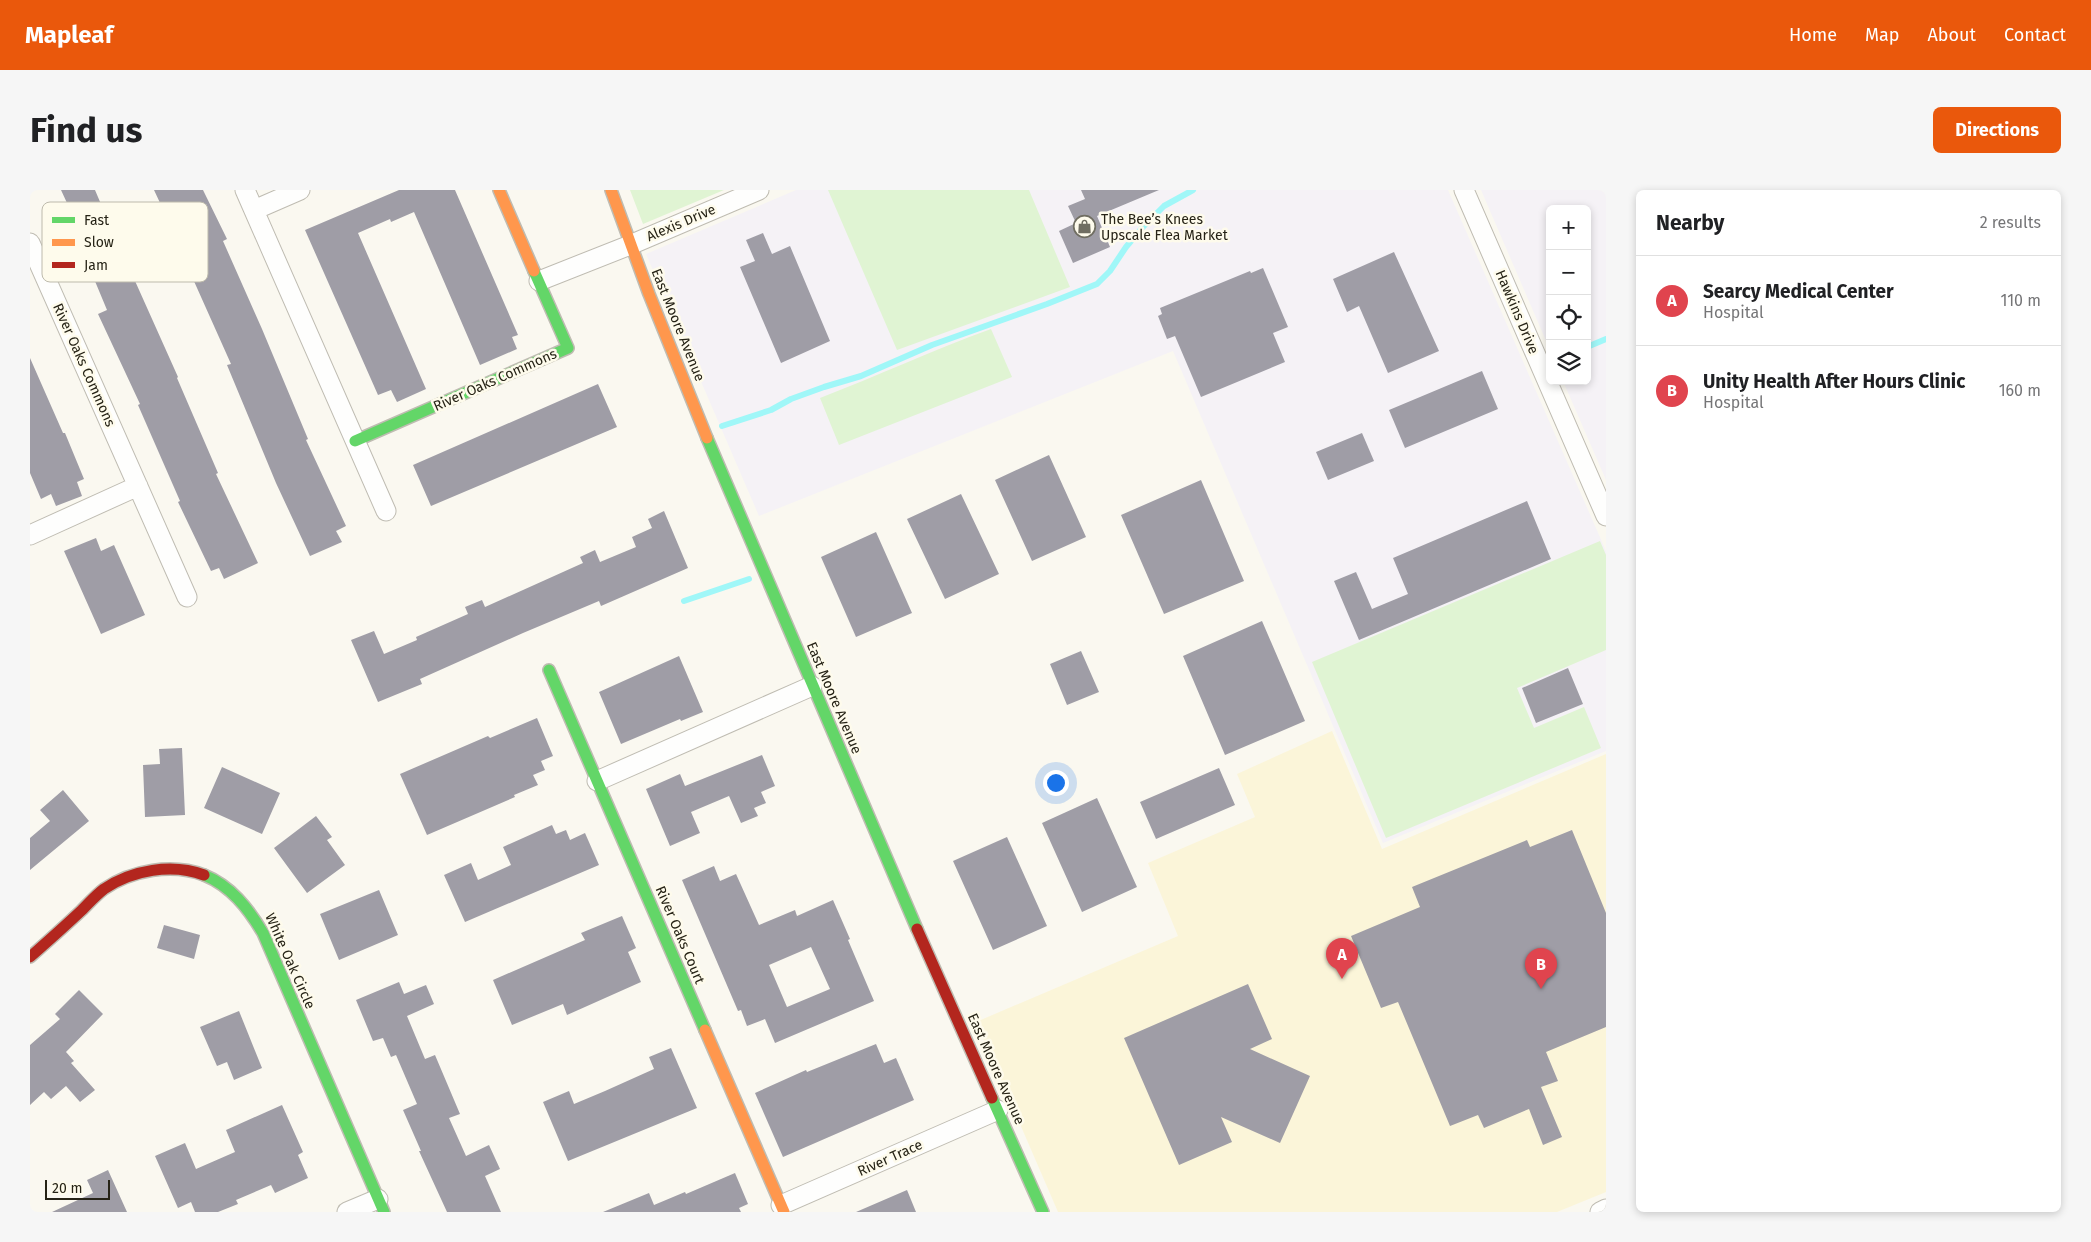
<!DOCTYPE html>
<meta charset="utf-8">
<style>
:root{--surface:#fff;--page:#f6f6f6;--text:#202124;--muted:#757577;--line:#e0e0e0;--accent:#ea580c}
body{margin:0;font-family:"Fira Sans",sans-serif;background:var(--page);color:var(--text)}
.controls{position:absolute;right:15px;top:15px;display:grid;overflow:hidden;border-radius:8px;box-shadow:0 2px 8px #0003}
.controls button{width:45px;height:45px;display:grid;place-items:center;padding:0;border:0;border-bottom:1px solid var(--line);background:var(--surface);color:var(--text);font:25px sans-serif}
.scale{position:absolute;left:15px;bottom:12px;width:65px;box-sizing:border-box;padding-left:5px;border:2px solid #262316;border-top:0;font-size:14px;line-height:18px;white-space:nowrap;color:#262316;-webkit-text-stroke:4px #fefbec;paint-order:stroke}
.you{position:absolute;left:1025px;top:592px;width:18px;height:18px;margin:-12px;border:4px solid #fff;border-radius:50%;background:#1a73e8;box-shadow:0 0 0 8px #1a73e833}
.badge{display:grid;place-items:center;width:32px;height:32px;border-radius:50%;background:var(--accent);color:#fff;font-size:16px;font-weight:700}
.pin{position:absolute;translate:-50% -41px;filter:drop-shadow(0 1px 2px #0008)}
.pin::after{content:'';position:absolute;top:26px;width:18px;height:15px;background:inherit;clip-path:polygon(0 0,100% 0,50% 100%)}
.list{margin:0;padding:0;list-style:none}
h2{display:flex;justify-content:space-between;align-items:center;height:65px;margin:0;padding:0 20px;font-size:21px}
h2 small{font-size:16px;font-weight:400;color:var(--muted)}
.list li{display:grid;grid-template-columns:32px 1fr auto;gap:15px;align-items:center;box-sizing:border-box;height:90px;padding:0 20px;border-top:1px solid var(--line)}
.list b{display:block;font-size:19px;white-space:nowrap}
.list p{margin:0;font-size:16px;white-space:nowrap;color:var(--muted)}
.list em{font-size:16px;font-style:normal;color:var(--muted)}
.icon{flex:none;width:28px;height:28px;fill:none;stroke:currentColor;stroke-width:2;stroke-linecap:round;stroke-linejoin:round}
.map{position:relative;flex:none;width:1576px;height:1022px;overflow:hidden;border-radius:8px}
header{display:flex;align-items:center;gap:30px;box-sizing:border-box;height:70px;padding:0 25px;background:var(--accent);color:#fff}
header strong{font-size:24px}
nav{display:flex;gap:28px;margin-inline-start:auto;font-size:18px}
.intro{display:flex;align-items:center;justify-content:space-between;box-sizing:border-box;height:120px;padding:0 30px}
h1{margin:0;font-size:35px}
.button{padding:12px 22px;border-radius:8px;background:var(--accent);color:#fff;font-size:18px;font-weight:700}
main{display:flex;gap:30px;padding:0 30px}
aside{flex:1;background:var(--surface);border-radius:8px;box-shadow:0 2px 8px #0003}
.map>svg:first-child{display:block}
.commercial{fill:#f5f2f6}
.built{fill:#fbf5d9}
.green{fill:#e0f4d3}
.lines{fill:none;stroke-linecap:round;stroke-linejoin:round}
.stream{stroke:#a0f7f8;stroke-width:6}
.building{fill:#9f9da6;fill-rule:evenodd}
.street-casing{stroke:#bfbcb2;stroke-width:21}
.fast-casing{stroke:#bfbcb2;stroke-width:14}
.slow-casing{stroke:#bfbcb2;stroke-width:14}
.jam-casing{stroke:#bfbcb2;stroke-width:14}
.street{stroke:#fefefd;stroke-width:19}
.fast{stroke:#63d668;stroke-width:11}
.slow{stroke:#ff974d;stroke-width:11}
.jam{stroke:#b3261e;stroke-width:11}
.labels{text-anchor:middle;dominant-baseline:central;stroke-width:5;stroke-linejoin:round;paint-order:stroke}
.poi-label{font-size:14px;fill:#262316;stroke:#fefbec;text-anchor:start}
.street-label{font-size:14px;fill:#262316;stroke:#fefbec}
.key{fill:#fefbec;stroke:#bdbaac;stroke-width:1}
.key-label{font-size:14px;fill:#262316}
</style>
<header>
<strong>Mapleaf</strong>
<nav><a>Home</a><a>Map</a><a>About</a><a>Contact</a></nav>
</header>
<div class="intro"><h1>Find us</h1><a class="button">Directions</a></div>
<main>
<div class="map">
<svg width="1576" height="1022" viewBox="0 0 1576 1022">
<rect width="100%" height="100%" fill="#faf8f0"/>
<!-- commercial -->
<path class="commercial" d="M 766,0 L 1418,0 L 1576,361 L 1576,561 L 1353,653 L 1143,161 L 729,326 L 616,64 Z
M 1451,0 L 1576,0 L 1576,290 L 1533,191 L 1557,191 L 1557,19 L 1520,19 L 1520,160 Z"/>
<!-- built -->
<path class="built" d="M 1302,541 L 1352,659 L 1576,564 L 1576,1002 L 1527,1022 L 1028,1022 L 946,832 L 1148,746 L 1118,673 L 1225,627 L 1207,584 Z"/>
<!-- green -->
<path class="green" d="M 600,0 L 694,0 L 613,34 Z
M 798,0 L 999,0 L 1040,97 L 867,160 Z
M 961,139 L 982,187 L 809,255 L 790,208 C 847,186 903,160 961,139 Z
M 1570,351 L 1576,365 L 1576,460 L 1487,498 L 1504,538 L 1554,517 L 1571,558 L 1356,648 L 1282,472 Z"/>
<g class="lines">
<!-- stream -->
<path class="stream" d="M 1557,157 L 1576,149
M 692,236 L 741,220 L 761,209 L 794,197 L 831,186 L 902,155 L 1017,114 L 1067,94 L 1080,81 L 1096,57 L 1113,37 L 1134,16 L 1163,0
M 654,411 L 719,389"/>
</g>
<!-- building -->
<path class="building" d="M 31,0 L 65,0 L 93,66 L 101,63 L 108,79 L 101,82 L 148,187 L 147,188 L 188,283 L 186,284 L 228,373 L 194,389 L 189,378 L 181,381 L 148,312 L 150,311 L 108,215 L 110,214 L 68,124 L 77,120 L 62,84 L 51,89 L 22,19 L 37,13 Z
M 124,0 L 173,0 L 197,49 L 193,51 L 232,139 L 278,249 L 276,250 L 316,336 L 306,341 L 312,352 L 280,366 L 246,293 L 197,175 L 201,174 L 163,89 L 165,88 Z
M 369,0 L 425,0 L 488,145 L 482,147 L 487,159 L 450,175 L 384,22 L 361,32 L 360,29 L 328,43 L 396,199 L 367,212 L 361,200 L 348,205 L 275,40 Z
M 1051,0 L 1129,0 L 1067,26 L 1080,57 L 1043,73 L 1029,41 L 1046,33 L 1038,16 L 1055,9 Z
M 733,43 L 742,64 L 760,56 L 800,151 L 751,173 L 710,77 L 725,71 L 716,50 Z
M 1364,62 L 1409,161 L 1358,183 L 1329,116 L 1317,122 L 1303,89 Z
M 1233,78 L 1258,137 L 1243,143 L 1255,172 L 1171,207 L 1145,146 L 1137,149 L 1128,126 L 1132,124 L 1130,118 L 1220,81 L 1221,83 Z
M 0,168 L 33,243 L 35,243 L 54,289 L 47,292 L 52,306 L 26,316 L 21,304 L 11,309 L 0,283 Z
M 1452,181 L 1468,219 L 1375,258 L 1359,220 Z
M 568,194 L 587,237 L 401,316 L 383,275 Z
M 1332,243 L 1344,271 L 1298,290 L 1286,262 Z
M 1019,265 L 1056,347 L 1002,371 L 965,290 Z
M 1171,290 L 1214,391 L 1134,424 L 1091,325 Z
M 931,304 L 969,384 L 915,409 L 877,329 Z
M 1497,311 L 1521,369 L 1329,450 L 1304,391 L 1326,382 L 1342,419 L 1378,404 L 1363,368 Z
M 634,321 L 658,378 L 571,416 L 569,411 L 493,443 L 390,489 L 392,494 L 348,512 L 321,450 L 344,441 L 354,464 L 387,450 L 386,447 L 438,424 L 435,417 L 452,410 L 455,417 L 553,373 L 550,367 L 565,360 L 570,372 L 606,357 L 602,347 L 622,338 L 618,329 Z
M 846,342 L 882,423 L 826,447 L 791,367 Z
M 66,348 L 71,361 L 84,355 L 115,425 L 71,444 L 34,361 Z
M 1232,431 L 1275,531 L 1195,565 L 1153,466 Z
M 1051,461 L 1069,502 L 1037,515 L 1020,474 Z
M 649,466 L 673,522 L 651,531 L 650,529 L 591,554 L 569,502 Z
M 1538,478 L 1553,514 L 1506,533 L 1492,498 Z
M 507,528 L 523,566 L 511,571 L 515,580 L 503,585 L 508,595 L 484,605 L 485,607 L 397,645 L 370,584 L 458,546 L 460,548 Z
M 152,558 L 155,625 L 115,627 L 113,575 L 130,574 L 129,559 Z
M 732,565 L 745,596 L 731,602 L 736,613 L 724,618 L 728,626 L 711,633 L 699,606 L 661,622 L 670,643 L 640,656 L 616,599 L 650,584 L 655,596 Z
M 192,577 L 250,603 L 232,644 L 174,618 Z
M 1189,578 L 1205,615 L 1126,649 L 1110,612 Z
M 33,600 L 59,631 L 0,680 L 0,648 L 20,631 L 10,620 Z
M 1067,608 L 1107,697 L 1052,722 L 1012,633 Z
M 286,626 L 302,647 L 297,650 L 315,675 L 277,703 L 244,658 Z
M 522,635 L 526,644 L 536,640 L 540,650 L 555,643 L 569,675 L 435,732 L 414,685 L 441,673 L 448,690 L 481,675 L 473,657 Z
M 1542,640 L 1576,723 L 1576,837 L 1516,862 L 1528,891 L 1511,897 L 1532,947 L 1513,955 L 1499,919 L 1454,938 L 1448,925 L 1420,936 L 1368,812 L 1351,818 L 1321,746 L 1390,717 L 1382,697 L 1497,650 L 1500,657 Z
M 977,647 L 1017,736 L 963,760 L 923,671 Z
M 684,676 L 690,691 L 706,684 L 729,735 L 765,720 L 767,726 L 803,710 L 820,749 L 818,750 L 844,811 L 745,853 L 735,829 L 717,836 L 711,820 L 708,821 L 652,690 ZM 781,757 L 800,799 L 757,817 L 739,775 Z
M 349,700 L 368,745 L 309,770 L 290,724 Z
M 592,726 L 606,758 L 598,762 L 611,792 L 537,825 L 533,814 L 482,835 L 463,790 L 555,750 L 551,743 Z
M 134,735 L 170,745 L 164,769 L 127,758 Z
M 369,792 L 374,804 L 396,795 L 404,814 L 377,826 L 395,869 L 405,865 L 430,924 L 419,928 L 436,966 L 459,955 L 470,979 L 455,986 L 471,1022 L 417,1022 L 389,961 L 391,961 L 373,920 L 387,914 L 366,865 L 361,867 L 353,848 L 343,851 L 326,810 Z
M 1218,794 L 1242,849 L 1220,859 L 1280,886 L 1250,953 L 1191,927 L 1202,952 L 1149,975 L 1094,848 Z
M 49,800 L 73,824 L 36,862 L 44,871 L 41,873 L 65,900 L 50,912 L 36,896 L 21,909 L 14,902 L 0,915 L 0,855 L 30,829 L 25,824 Z
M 209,821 L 232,878 L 204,890 L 197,872 L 187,876 L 170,837 Z
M 846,854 L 854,873 L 866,868 L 884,910 L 753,967 L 725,903 L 776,880 L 777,882 Z
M 641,858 L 667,918 L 538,971 L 513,912 L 539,901 L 544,914 L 575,901 L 624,879 L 619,867 Z
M 252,915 L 273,962 L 268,965 L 278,988 L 245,1003 L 241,995 L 206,1010 L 208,1014 L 188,1022 L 165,1022 L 161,1012 L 148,1018 L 125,966 L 155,953 L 166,979 L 205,962 L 196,940 Z
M 78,980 L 97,1022 L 22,1022 L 63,1003 L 57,990 Z
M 705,983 L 718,1014 L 709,1018 L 711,1022 L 573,1022 L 619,1003 L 624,1015 L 655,1002 L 656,1004 Z
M 877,1000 L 886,1022 L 826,1022 Z"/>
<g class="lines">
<defs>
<path id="street" d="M 215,0 L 356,321
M 1434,0 L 1576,326
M 224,20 L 270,0
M 0,53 L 157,407
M 509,91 L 600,55 L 729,0
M 0,345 L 108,296
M 567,591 L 782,496
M 751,1015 L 968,920
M 317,1022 L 348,1009
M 1570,1022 L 1576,1019"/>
<path id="fast" d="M 677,248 L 887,739
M 325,251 L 538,158 L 504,81
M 519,480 L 675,840
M 174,685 C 201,696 218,718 233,743 L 354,1022
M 962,908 L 1013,1022"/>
<path id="slow" d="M 469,0 L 504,81
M 581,0 L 619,104 L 677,248
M 675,840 L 754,1022"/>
<path id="jam" d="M 887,739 L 962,908
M 0,767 C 17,752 35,736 52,720 C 59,713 66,705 74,699 C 102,680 142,673 174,685"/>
</defs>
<!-- street casing -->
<use href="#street" class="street-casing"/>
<!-- fast casing -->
<use href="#fast" class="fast-casing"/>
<!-- slow casing -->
<use href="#slow" class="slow-casing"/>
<!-- jam casing -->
<use href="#jam" class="jam-casing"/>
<!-- street -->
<use href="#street" class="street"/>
<!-- fast -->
<use href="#fast" class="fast"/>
<!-- slow -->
<use href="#slow" class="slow"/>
<!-- jam -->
<use href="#jam" class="jam"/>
</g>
<!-- icons -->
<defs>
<symbol id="shop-ring" viewBox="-11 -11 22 22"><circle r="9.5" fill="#fefbec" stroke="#706e62" stroke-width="1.5"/><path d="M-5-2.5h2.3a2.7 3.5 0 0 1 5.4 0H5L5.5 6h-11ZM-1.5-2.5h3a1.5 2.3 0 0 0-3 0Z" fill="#706e62"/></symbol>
</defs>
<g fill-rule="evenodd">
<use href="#shop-ring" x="1042" y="24" width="25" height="25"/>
</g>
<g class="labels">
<!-- poi labels -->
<g class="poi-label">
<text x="1071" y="29">The Bee’s Knees<tspan x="1071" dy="16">Upscale Flea Market</tspan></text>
</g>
<!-- street labels -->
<g class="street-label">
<text transform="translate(651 33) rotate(-23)">Alexis Drive</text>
<text transform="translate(1487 122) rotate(67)">Hawkins Drive</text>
<text transform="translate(648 135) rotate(68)">East Moore Avenue</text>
<text transform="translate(54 175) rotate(66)">River Oaks Commons</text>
<text transform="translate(465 190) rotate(-24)">River Oaks Commons</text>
<text transform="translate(804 508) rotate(67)">East Moore Avenue</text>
<text transform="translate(650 745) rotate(67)">River Oaks Court</text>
<text transform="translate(260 771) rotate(66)">White Oak Circle</text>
<text transform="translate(966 879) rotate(66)">East Moore Avenue</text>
<text transform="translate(860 968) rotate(-24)">River Trace</text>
</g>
</g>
<!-- legend -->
<rect x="12" y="12" width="166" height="80" rx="8" class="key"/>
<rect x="22" y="27" width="23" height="6" fill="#63d668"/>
<rect x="22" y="49" width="23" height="7" fill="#ff974d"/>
<rect x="22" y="72" width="23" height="6" fill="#b3261e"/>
<g class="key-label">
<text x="54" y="35">Fast</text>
<text x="54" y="57">Slow</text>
<text x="54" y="80">Jam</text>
</g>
</svg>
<div class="controls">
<button>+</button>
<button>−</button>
<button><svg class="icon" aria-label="locate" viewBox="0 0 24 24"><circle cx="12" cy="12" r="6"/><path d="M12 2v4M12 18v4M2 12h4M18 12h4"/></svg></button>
<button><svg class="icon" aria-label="layers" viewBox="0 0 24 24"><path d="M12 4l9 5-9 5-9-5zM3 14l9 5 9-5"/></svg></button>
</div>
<div class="scale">20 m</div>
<div class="you"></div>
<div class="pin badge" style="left:1312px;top:789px;background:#e0444e">A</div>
<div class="pin badge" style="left:1511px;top:799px;background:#e0444e">B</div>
</div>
<aside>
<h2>Nearby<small>2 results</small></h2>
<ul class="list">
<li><span class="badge" style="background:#e0444e">A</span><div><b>Searcy Medical Center</b><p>Hospital</p></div><em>110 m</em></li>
<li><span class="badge" style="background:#e0444e">B</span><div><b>Unity Health After Hours Clinic</b><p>Hospital</p></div><em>160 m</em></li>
</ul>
</aside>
</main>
